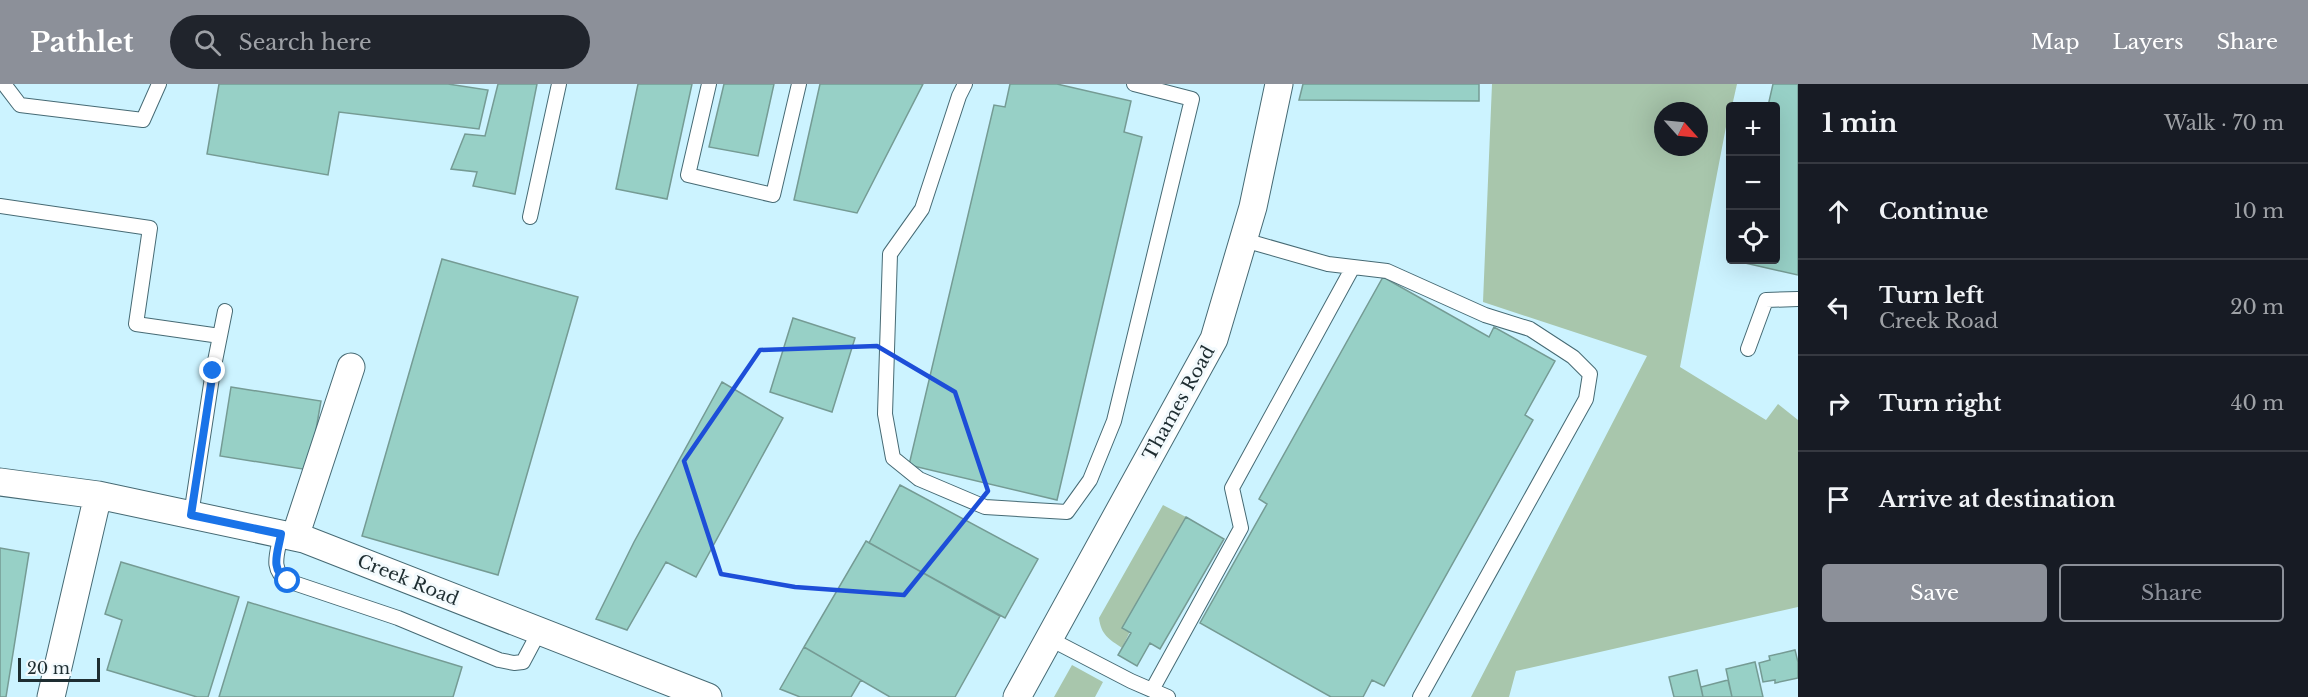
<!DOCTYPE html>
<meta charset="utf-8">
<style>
:root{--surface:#171b24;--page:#20242c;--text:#f1f3f6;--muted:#9ea1a6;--line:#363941;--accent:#8c9099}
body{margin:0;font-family:"Libre Baskerville",serif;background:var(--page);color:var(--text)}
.controls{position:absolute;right:18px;top:18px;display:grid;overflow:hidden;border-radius:6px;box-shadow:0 6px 24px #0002}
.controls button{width:54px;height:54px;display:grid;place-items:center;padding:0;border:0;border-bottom:2px solid var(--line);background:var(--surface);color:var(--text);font:30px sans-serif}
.compass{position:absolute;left:1654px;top:18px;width:54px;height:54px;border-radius:50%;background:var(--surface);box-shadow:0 6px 24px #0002;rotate:117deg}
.scale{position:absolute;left:18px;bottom:15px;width:82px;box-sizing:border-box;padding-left:6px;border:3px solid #1e2d31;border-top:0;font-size:16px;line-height:21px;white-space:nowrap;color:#1e2d31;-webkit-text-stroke:4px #f3fafd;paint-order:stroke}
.stop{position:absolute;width:18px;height:18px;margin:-14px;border:4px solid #1a73e8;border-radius:50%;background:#fff}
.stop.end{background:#1a73e8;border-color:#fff;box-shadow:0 2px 6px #0008}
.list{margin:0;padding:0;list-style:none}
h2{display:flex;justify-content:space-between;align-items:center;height:78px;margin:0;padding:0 24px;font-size:26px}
h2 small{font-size:20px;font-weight:400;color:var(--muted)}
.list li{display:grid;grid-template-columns:39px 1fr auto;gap:18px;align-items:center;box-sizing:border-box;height:96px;padding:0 24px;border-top:2px solid var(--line)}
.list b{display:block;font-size:22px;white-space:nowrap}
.list p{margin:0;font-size:20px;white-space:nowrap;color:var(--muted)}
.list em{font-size:20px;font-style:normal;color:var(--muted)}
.actions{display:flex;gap:12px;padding:18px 24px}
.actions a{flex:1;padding:14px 0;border:2px solid var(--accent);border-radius:6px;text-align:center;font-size:21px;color:var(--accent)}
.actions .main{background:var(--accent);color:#fff}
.icon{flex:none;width:33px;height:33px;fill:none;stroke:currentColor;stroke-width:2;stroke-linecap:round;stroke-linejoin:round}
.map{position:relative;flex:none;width:1798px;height:613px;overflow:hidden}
header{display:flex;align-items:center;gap:36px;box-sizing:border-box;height:84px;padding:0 30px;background:var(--accent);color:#fff}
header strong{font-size:28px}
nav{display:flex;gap:33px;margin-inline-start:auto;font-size:21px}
.search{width:420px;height:54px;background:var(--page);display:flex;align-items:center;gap:15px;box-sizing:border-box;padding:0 21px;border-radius:33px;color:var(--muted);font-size:22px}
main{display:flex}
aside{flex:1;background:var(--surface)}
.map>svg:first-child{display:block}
.green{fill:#a8c6ac;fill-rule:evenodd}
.building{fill:#97d0c6;stroke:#759b94;stroke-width:1.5}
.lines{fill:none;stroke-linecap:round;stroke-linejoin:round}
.service-casing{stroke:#466a74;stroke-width:16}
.minor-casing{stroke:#466a74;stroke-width:29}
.service{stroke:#fff;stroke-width:14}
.minor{stroke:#fff;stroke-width:27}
.route{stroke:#1a73e8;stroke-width:8}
.marked{fill:none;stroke:#1d4ed8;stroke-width:4.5;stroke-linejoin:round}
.labels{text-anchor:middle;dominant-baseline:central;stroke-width:6;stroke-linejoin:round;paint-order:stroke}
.street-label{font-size:18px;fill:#1e2d31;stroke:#f3fafd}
</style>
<header>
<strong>Pathlet</strong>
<div class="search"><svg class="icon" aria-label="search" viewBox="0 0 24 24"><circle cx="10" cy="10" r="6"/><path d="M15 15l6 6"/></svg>Search here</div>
<nav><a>Map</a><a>Layers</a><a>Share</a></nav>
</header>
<main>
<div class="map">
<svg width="1798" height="613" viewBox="0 0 1798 613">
<rect width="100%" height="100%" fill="#ccf3ff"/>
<!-- green -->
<path class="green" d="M 1492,0 L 1737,0 L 1732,22 L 1730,22 L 1680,283 L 1766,336 L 1778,320 L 1798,336 L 1798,523 L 1516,587 L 1509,613 L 1471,613 L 1647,272 L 1483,218 ZM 1663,27 L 1699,27 L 1699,63 L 1663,63 Z
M 1163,421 L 1186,433 L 1122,564 C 1109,555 1101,551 1099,534 Z
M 1072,581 L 1103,598 L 1095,613 L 1054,613 Z"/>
<!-- building -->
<path class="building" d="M 219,0 L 448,0 L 488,6 L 479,45 L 339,28 L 328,91 L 207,70 Z
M 498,0 L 537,0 L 515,110 L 473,102 L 477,88 L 451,85 L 465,50 L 485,52 Z
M 638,0 L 692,0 L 667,115 L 616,105 Z
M 724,0 L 774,0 L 758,72 L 709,63 Z
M 820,0 L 923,0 L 857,129 L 794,116 Z
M 1010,0 L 1057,0 L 1131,17 L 1124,48 L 1142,53 L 1057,416 L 909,381 L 994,21 L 1005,23 Z
M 1303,0 L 1479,0 L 1479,17 L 1299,16 Z
M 1773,0 L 1798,0 L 1798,191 L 1732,176 L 1776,176 L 1776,22 L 1768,22 Z
M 442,175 L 578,213 L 498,491 L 362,452 Z
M 1383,193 L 1489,253 L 1494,243 L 1555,277 L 1525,331 L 1533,336 L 1384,602 L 1372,596 L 1363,613 L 1331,613 L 1200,539 L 1267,420 L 1259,415 Z
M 793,234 L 855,254 L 832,328 L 770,308 Z
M 722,298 L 783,334 L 696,493 L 666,478 L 627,546 L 596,535 L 634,458 Z
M 231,303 L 321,317 L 309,386 L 220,372 Z
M 900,401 L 1038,475 L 1005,534 L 869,459 Z
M 1186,433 L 1224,455 L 1160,565 L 1150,559 L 1137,582 L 1118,571 L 1131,549 L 1122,544 Z
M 866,457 L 1000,532 L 955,613 L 890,613 L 804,563 Z
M 0,464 L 29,469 L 6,613 L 0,613 Z
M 121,478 L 239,513 L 208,613 L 197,613 L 107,586 L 122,536 L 105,530 Z
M 248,518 L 462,583 L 453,613 L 219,613 Z
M 804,563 L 861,596 L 851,613 L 800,613 L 780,605 Z
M 1795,566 L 1798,578 L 1798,594 L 1775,599 L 1775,596 L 1763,598 L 1759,579 L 1770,576 L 1769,572 Z
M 1755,578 L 1763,613 L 1732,613 L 1726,585 Z
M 1697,586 L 1703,613 L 1674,613 L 1669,593 Z
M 1728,596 L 1732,613 L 1703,613 L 1701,603 Z"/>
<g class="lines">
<defs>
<path id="service" d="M 4,0 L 20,21 L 143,36 L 159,0
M 709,0 L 688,91 L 773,111 L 799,0
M 965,0 L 959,12 L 922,125 L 890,170 L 885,330 L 893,374 L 919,395 L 985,423 L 1067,428 L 1090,396 L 1114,337 L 1192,15 L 1134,0
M 0,122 L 150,144 L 136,240 L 220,252
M 530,133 L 559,0
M 1244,156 L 1328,180 L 1387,187 L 1485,231 L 1530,245 L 1573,273 L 1590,290 L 1586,315 L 1420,613
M 1748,265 L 1766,216 L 1798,215
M 191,431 L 213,287 L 225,227
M 281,450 C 278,469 269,485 288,497 L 398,534 L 499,576 L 514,579 L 523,578 L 539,548
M 1050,555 L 1131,597 L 1168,613
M 1152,606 L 1241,444 L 1232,404 L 1353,183"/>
<path id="minor" d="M 0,398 L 98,411 L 304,455 L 708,613
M 295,453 L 351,283
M 51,613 L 98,411
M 1017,613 L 1214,255 L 1253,123 L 1279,0"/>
</defs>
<!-- service casing -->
<use href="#service" class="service-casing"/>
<!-- minor casing -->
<use href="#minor" class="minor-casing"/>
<!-- service -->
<use href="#service" class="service"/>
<!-- minor -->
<use href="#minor" class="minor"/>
</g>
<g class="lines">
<!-- route -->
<path class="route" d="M 213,287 L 191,431 L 281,450 C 278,469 269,485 288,497"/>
</g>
<!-- marked area -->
<path class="marked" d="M 877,262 L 955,308 L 988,407 L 904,511 L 795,503 L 721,490 L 684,377 L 760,266 Z"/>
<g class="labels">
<!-- street labels -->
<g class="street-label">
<text transform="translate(1179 319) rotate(-61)">Thames Road</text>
<text transform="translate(408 496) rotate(22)">Creek Road</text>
</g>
</g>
</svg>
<div class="controls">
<button>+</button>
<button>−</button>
<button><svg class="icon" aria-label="locate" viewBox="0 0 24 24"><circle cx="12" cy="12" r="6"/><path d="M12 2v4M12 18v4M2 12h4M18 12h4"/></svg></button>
</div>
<svg class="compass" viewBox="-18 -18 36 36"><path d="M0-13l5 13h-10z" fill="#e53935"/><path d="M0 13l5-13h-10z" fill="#9ea1a6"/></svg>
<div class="scale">20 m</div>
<div class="stop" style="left:288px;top:497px"></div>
<div class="stop end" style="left:213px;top:287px"></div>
</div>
<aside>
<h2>1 min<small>Walk · 70 m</small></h2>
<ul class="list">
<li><svg class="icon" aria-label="ahead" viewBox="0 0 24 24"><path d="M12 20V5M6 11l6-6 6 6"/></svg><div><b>Continue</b></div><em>10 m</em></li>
<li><svg class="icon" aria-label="left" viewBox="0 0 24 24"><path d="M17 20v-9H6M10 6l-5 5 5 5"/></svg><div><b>Turn left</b><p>Creek Road</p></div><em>20 m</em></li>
<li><svg class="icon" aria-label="right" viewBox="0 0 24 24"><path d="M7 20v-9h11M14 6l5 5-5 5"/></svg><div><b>Turn right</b></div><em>40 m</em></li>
<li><svg class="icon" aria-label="arrive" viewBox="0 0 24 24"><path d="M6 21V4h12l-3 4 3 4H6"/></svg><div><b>Arrive at destination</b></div></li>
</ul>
<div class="actions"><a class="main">Save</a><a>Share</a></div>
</aside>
</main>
